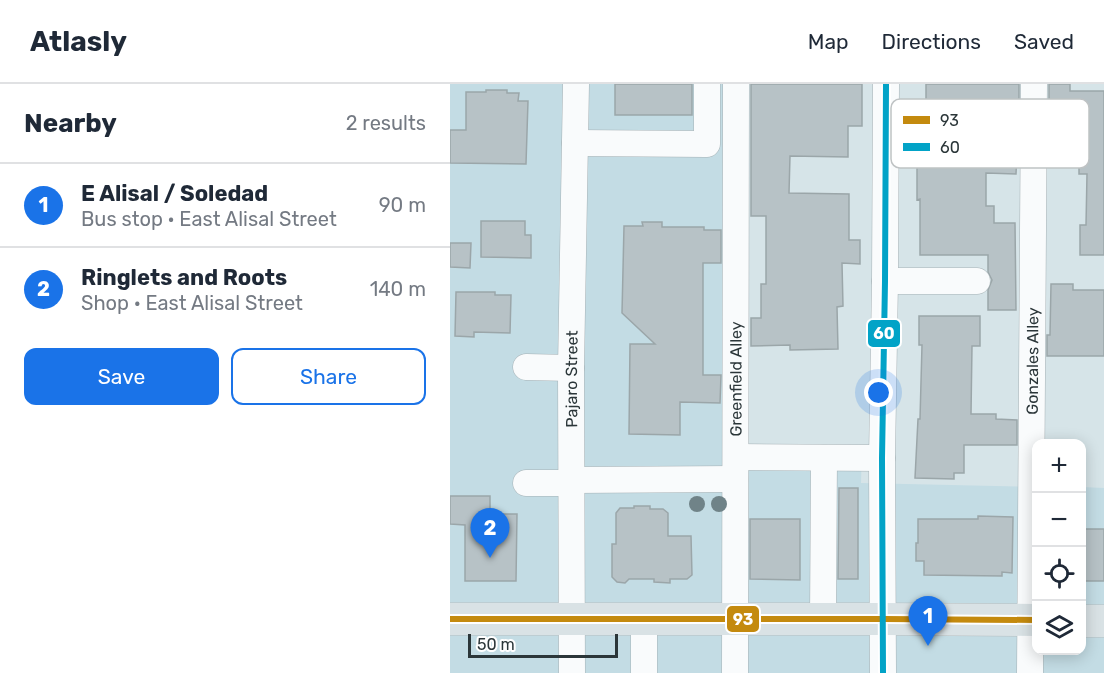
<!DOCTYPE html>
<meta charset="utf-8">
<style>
:root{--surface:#fff;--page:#f6f6f7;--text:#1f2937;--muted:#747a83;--line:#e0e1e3;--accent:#1a73e8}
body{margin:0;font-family:Rubik,sans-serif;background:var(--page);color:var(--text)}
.controls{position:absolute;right:18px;bottom:18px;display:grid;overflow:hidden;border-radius:12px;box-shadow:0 3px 15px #0003}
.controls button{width:54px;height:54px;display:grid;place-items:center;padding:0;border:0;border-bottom:2px solid var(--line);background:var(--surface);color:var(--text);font:30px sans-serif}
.scale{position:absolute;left:18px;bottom:15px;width:150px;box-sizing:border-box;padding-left:6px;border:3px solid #2b3639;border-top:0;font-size:16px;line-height:21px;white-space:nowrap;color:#2b3639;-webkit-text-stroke:4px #fff;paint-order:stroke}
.you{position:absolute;left:429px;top:309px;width:21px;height:21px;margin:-15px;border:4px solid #fff;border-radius:50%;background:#1a73e8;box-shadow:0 0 0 9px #1a73e833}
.badge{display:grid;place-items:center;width:39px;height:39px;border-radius:50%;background:var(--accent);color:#fff;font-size:20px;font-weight:700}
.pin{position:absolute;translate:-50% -50px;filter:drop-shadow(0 2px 3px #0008)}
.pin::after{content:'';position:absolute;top:32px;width:21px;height:18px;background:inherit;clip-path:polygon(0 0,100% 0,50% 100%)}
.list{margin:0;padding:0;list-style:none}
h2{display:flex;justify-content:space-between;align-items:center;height:78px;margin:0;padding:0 24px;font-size:26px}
h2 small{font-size:20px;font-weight:400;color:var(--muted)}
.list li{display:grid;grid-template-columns:39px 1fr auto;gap:18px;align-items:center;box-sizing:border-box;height:84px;padding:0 24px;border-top:2px solid var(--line)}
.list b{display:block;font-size:22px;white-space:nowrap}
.list p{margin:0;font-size:20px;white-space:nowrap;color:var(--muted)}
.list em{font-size:20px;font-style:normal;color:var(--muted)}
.actions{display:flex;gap:12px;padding:18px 24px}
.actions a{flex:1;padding:14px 0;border:2px solid var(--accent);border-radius:12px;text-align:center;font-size:21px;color:var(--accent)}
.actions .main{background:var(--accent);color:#fff}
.icon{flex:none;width:33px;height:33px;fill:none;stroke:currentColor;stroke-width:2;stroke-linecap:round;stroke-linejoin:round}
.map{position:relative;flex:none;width:654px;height:589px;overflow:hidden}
header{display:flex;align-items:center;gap:36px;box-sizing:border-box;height:84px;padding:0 30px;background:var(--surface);border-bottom:2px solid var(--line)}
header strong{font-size:28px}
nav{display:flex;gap:33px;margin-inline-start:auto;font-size:21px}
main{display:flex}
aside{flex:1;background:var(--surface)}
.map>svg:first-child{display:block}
.built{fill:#c3dce4}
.building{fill:#b7c2c6;stroke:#9ba6a9;stroke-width:1.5}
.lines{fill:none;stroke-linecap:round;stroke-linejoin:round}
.minor-casing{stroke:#a6b1b5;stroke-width:27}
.major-casing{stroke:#b7bec0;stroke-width:33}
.minor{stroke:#f9fbfc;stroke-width:26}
.major{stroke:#d9e2e5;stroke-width:32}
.bus-1-casing{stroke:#fff;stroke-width:10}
.bus-2-casing{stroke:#fff;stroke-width:10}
.bus-1{stroke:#c48a0e;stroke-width:6}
.bus-2{stroke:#02a3c7;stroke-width:6}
.tree{fill:#708388}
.labels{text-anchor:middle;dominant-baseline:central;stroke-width:5;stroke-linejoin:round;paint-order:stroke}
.street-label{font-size:16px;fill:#2b3639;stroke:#fff}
.key{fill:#fff;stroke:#bfc3c4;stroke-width:1.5}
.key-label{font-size:16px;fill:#2b3639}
.line-badge{stroke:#fff;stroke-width:2}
.badge-label{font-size:16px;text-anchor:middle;font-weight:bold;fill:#fff}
</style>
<header>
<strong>Atlasly</strong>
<nav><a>Map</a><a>Directions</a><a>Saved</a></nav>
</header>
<main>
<aside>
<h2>Nearby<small>2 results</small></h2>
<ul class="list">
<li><span class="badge">1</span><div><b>E Alisal / Soledad</b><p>Bus stop · East Alisal Street</p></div><em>90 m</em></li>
<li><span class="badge">2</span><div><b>Ringlets and Roots</b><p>Shop · East Alisal Street</p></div><em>140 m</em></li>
</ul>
<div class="actions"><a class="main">Save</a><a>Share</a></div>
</aside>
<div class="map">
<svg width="654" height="589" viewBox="0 0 654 589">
<rect width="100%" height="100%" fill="#d6e4e8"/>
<!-- built -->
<path class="built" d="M 0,0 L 279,0 L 277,364 L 412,363 L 411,399 L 586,403 L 586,566 L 632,566 L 632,403 L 654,404 L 654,589 L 0,589 Z"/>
<!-- building -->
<path class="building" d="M 165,0 L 242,0 L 242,31 L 165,31 Z
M 301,0 L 412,0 L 412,42 L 398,42 L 398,73 L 340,72 L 339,109 L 399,110 L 399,156 L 410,156 L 410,180 L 392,179 L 393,222 L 387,223 L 388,265 L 340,266 L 340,261 L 301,262 L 301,234 L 311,234 L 311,200 L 316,200 L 316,132 L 301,132 Z
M 476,0 L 569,0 L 569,67 L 567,67 L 566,90 L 536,89 L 536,122 L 544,122 L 544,139 L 565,139 L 566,226 L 538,226 L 538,206 L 542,196 L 538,188 L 538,171 L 470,171 L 470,115 L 467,116 L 467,59 L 483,59 L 483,19 L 476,19 Z
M 599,0 L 620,0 L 620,7 L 654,7 L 654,171 L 630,171 L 630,141 L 636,141 L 637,90 L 629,90 L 629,81 L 599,81 Z
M 36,6 L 57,6 L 57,9 L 69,9 L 68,17 L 78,17 L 76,80 L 0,79 L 0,46 L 16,46 L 16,8 L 36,8 Z
M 31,137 L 75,137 L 75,151 L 81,151 L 81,174 L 31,173 Z
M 192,138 L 212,138 L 212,143 L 254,143 L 254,146 L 271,146 L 271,179 L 253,179 L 253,291 L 271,291 L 270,319 L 230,318 L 230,351 L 179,350 L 180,260 L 205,260 L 172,229 L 174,142 L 193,142 Z
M 0,159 L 21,159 L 20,184 L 0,183 Z
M 601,200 L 623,200 L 623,206 L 654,206 L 654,272 L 597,272 L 597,251 L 600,251 Z
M 6,208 L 45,208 L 45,211 L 61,211 L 60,249 L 24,248 L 24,253 L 5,252 Z
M 469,232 L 530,232 L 530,262 L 522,262 L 521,330 L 546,330 L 546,335 L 567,336 L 567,361 L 514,361 L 514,389 L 504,389 L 504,395 L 465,394 L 468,335 L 470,335 L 472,261 L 469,261 Z
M 389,404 L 408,404 L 408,495 L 388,495 Z
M 0,412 L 40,412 L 40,430 L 67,430 L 66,497 L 15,497 L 15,441 L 0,440 Z
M 184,422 L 200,422 L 200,425 L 213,425 L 218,429 L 218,452 L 241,452 L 242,491 L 237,495 L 220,495 L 220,499 L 204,498 L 204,495 L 179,495 L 175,499 L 167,498 L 162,493 L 162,460 L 166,460 L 166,429 L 170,424 L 184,424 Z
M 528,432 L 563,433 L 562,489 L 552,488 L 552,492 L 474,491 L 474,477 L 466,477 L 466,459 L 468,459 L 468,435 L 528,435 Z
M 300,435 L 350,435 L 350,496 L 300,495 Z
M 632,445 L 654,445 L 654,497 L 632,497 Z"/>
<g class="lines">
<defs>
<g id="minor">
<path d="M 125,59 L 257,60 L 257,0"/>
<path d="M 435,197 L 527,197"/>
<path d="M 76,283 L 121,284"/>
<path d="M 286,373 L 432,374"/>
<path d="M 122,396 L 285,395"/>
<path d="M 76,399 L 121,399"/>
<path d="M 373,535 L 374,374"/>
<path id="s1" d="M 122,589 L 121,284 L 126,0"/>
<path d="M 194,589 L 194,535"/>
<path id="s2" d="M 285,589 L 286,0"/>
<path d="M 433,589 L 432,374 L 435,197 L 436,0"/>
<path id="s3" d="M 580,589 L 584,0"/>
</g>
<path id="major" d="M 0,535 L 434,535 L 586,536
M 632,537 L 654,537"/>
</defs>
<!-- minor casing -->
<use href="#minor" class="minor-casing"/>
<!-- major casing -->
<use href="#major" class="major-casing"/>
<!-- minor -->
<use href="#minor" class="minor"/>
<!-- major -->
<use href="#major" class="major"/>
<defs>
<path id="bus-1" d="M 0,535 L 434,535 L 586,536"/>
<path id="bus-2" d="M 433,589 L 432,374 L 435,197 L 436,0"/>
</defs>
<!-- bus-1 casing -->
<use href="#bus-1" class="bus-1-casing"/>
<!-- bus-2 casing -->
<use href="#bus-2" class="bus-2-casing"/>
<!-- bus-1 -->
<use href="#bus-1" class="bus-1"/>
<!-- bus-2 -->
<use href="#bus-2" class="bus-2"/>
</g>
<!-- trees -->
<g class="tree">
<circle cx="247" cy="420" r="8"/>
<circle cx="269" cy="420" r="8"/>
</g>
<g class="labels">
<!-- street labels -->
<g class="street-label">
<text stroke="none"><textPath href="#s3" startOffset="312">Gonzales Alley</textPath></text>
<text stroke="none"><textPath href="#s1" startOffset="294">Pajaro Street</textPath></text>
<text stroke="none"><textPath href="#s2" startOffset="294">Greenfield Alley</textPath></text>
</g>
</g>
<!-- legend -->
<rect x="441" y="15" width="198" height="69" rx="9" class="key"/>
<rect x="453" y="32" width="27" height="8" fill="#c48a0e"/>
<rect x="453" y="59" width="27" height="8" fill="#02a3c7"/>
<g class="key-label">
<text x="490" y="42">93</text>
<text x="490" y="69">60</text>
</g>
<g class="line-badge">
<rect x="417" y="235" width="34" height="29" rx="6" fill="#02a3c7"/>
<rect x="276" y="521" width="34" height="28" rx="6" fill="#c48a0e"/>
</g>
<g class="badge-label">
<text x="434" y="255">60</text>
<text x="293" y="541">93</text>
</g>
</svg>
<div class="controls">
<button>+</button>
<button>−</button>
<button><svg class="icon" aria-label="locate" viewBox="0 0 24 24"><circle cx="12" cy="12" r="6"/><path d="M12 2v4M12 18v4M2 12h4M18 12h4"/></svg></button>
<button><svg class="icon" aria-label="layers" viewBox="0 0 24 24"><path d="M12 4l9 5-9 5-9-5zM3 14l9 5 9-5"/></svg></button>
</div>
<div class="scale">50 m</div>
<div class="you"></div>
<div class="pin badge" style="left:478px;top:562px">1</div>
<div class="pin badge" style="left:40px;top:474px">2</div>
</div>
</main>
